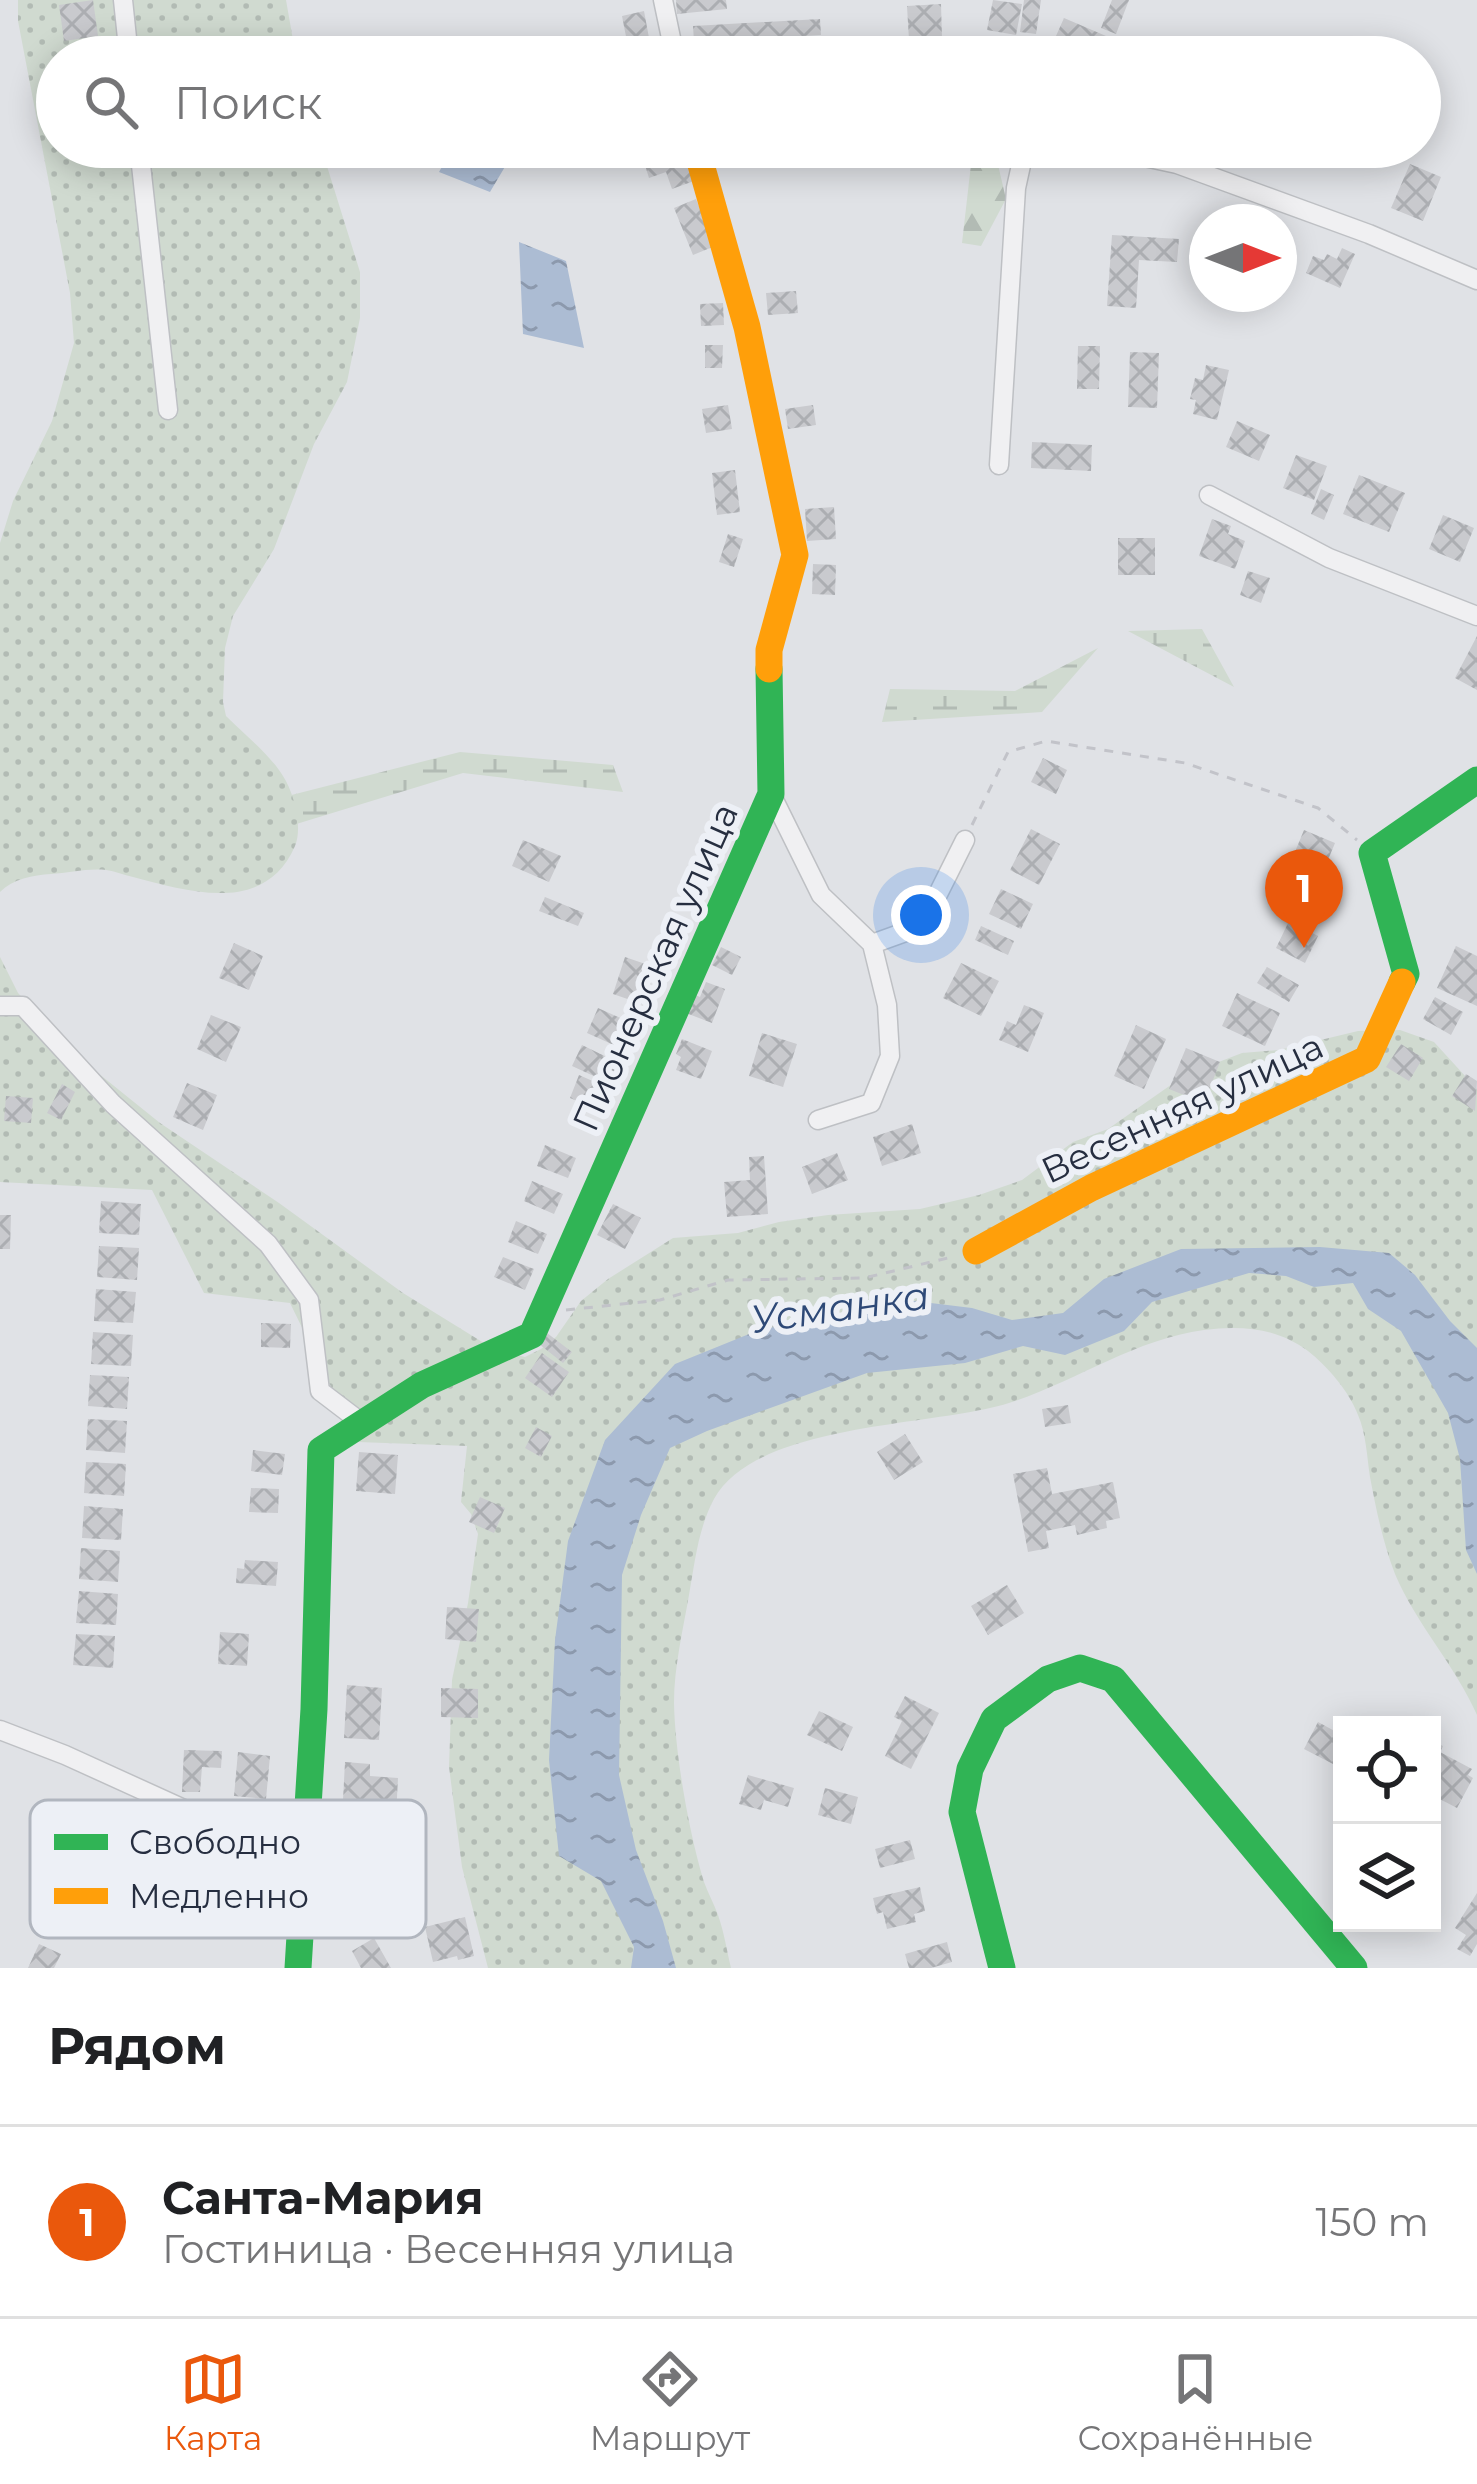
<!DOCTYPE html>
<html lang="ru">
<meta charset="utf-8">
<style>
:root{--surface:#fff;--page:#f2f2f2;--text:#202124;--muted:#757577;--line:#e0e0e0;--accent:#ea580c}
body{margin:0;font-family:Montserrat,sans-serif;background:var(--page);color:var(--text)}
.controls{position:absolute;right:36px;bottom:36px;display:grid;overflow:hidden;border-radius:0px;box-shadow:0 6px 30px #0003}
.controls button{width:108px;height:108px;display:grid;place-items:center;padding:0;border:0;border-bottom:3px solid var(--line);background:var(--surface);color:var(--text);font:60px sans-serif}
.compass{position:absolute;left:1189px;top:204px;width:108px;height:108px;border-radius:50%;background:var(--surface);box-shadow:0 6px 30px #0003;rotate:90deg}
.you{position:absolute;left:921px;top:915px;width:42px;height:42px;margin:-30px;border:9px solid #fff;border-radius:50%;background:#1a73e8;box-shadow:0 0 0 18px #1a73e833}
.badge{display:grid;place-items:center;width:78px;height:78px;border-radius:50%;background:var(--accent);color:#fff;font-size:39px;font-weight:700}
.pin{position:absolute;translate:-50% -99px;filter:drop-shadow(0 3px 6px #0008)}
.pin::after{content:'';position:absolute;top:63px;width:42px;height:36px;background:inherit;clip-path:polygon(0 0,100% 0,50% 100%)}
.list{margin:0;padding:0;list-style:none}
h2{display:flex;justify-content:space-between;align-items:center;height:156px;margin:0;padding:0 48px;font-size:51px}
h2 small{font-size:39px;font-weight:400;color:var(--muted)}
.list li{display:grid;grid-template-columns:78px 1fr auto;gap:36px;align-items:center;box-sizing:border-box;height:192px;padding:0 48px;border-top:3px solid var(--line)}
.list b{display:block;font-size:45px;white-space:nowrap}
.list p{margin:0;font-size:39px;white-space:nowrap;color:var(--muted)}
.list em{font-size:39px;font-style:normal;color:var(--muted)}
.icon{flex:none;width:66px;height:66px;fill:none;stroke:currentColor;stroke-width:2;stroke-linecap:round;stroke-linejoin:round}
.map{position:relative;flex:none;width:1477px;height:1968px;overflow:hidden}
.search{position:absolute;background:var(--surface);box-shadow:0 6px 30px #0003;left:36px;right:36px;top:36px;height:132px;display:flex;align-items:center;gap:30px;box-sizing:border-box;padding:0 42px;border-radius:66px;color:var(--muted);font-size:45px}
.sheet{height:348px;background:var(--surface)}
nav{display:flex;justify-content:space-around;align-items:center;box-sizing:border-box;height:168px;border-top:3px solid var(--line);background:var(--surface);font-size:33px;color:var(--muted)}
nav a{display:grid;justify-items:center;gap:6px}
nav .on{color:var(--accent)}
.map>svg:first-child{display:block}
.forest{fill:url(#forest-firs)}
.wetland{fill:url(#wetland-marsh)}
.park{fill:url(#park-dots)}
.water{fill:url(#water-ripples)}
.building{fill:url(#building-cross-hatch)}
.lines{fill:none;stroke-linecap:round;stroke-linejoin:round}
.street-casing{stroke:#bec0c4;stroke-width:21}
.path{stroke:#c2c3c9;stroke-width:3;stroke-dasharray:9 9;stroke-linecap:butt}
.street{stroke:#f0f0f2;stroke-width:18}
.fast{stroke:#30b455;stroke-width:27}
.slow{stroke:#ff9f0a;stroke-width:27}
.labels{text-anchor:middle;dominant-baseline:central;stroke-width:12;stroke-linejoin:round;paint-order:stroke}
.street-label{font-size:36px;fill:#262e40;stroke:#edf0f6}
.water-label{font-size:39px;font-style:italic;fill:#2e4977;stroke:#edf0f6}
.key{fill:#edf0f6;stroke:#b1b6bf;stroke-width:3}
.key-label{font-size:33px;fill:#262e40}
</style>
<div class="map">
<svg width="1477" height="1968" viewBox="0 0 1477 1968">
<defs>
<pattern id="forest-firs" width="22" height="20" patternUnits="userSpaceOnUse" patternTransform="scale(3)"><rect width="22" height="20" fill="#d0dad0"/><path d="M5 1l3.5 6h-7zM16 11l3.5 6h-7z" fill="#b2bbb4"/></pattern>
<pattern id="wetland-marsh" width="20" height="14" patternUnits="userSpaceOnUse" patternTransform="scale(3)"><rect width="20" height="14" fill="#d0dad0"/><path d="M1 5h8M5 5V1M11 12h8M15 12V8" fill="none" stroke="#b2bbb4"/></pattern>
<pattern id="park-dots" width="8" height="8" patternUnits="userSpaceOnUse" patternTransform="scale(3)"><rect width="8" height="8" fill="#d0dad0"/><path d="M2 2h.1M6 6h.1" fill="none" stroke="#b2bbb4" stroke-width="1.8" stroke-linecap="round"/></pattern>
<pattern id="water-ripples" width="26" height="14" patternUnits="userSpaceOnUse" patternTransform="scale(3)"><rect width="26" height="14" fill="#acbcd3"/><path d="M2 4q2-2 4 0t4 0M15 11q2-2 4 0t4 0" fill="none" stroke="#8c99ad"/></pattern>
<pattern id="building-cross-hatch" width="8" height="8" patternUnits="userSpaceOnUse" patternTransform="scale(3)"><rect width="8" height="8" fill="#c9cace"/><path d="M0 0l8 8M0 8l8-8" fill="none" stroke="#acaeb2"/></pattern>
</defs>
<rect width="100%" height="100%" fill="#e0e2e6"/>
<!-- forest -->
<path class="forest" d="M 973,147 L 995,152 L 1006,199 L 981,246 L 962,243 Z"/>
<!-- wetland -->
<path class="wetland" d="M 1202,629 L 1234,687 L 1128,631 Z
M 1098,648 L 1042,712 L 882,722 L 890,689 L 1015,691 Z
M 460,752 L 613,765 L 623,792 L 463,773 L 267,833 L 268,801 Z"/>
<!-- park -->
<path class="park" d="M 18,0 L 286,0 L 296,57 L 57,57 L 57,147 L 321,147 L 360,272 L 360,318 L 347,382 L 314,444 L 274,549 L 233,616 L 225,648 L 223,702 L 226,716 C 242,732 272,757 283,776 C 294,793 303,827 295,846 C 265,915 190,892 133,877 C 124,875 115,871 106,870 C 88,868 68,873 51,874 C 33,875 13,879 0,892 L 0,543 L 13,501 L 52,421 L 74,343 L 70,293 L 18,21 Z
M 0,957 L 18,993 L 83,1061 L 160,1123 L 279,1203 L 403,1293 L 492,1348 L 525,1357 L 541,1349 L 556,1337 L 581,1301 L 608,1279 L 673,1238 L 738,1233 L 779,1222 L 828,1215 L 920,1209 L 979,1195 L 1022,1180 L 1073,1142 L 1108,1129 L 1185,1075 L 1242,1053 L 1279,1050 L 1358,1031 L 1400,1030 L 1434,1042 L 1477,1089 L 1477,1715 C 1455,1665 1416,1624 1395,1574 C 1383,1543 1376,1509 1370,1477 C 1367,1457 1366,1433 1358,1415 C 1349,1391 1327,1366 1308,1351 C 1277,1328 1242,1325 1204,1330 C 1135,1339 1075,1382 1009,1403 C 933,1427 757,1422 714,1499 C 698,1529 695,1562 689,1595 C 683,1630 674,1667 674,1703 C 675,1754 689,1833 704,1882 C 708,1893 714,1904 718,1915 C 724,1932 727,1951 731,1968 L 488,1968 L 462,1867 L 449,1767 L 452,1680 L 468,1603 L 478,1534 L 471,1514 L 461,1502 L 467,1446 L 358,1442 L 290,1303 L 204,1293 L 152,1190 L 0,1182 Z"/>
<!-- water -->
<path class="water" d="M 453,147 L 515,147 L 516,148 L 490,192 L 439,172 Z
M 519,242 L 566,261 L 584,348 L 523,334 Z
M 1320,1247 L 1389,1253 L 1415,1275 L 1450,1321 L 1477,1348 L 1477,1574 L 1466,1550 L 1460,1459 L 1448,1413 L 1401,1331 L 1368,1309 L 1353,1283 L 1314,1287 L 1286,1276 L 1249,1273 L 1152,1302 L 1124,1331 L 1065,1355 L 1023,1346 L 965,1363 L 867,1373 L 707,1431 L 670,1448 L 641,1515 L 622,1575 L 619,1775 L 636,1850 L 663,1921 L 676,1968 L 631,1968 L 634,1947 L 601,1881 L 559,1856 L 549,1760 L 555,1640 L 568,1541 L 605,1440 L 675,1364 L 759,1330 L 906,1300 L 972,1308 L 1012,1320 L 1063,1313 L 1104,1279 L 1181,1249 Z"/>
<!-- building -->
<path class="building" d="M 93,0 L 98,36 L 64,41 L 59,5 Z
M 676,0 L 726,0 L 727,9 L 677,14 Z
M 993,0 L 1022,4 L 1016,35 L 987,30 Z
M 1024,0 L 1041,0 L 1036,34 L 1020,32 Z
M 1112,0 L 1129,0 L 1116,34 L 1101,28 Z
M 941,4 L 942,38 L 909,40 L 907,6 Z
M 644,11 L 652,54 L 630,57 L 622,16 Z
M 1064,18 L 1106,36 L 1097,57 L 1080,57 L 1052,45 Z
M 820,19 L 821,35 L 694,42 L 693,26 Z
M 654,147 L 682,147 L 694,181 L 672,189 L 666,172 L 649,178 L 644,162 L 657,157 Z
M 1410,164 L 1441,177 L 1423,221 L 1391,208 Z
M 696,199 L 715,246 L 693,255 L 674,208 Z
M 1112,235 L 1179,239 L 1177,262 L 1139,260 L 1136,308 L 1107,306 Z
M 1342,248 L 1355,254 L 1340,288 L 1306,273 L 1313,256 L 1324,260 L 1327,254 L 1337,259 Z
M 796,291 L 798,313 L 768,315 L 766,293 Z
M 723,303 L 724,325 L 701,326 L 700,304 Z
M 705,345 L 723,345 L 722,368 L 705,368 Z
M 1078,346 L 1100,346 L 1099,389 L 1077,389 Z
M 1130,352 L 1159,353 L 1157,408 L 1128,407 Z
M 1206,365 L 1229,370 L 1217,420 L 1193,414 L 1196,400 L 1190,399 L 1195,378 L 1203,380 Z
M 728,405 L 732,429 L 706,433 L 702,409 Z
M 813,405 L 816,425 L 788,429 L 785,409 Z
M 1237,421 L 1270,435 L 1259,461 L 1226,447 Z
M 1032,442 L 1092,445 L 1091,471 L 1031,468 Z
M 1296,455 L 1327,466 L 1314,500 L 1283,488 Z
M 735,470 L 740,512 L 717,515 L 712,473 Z
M 1359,475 L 1405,493 L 1389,532 L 1343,514 Z
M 1321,489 L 1334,495 L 1324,520 L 1311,514 Z
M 834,507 L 836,539 L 807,541 L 805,509 Z
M 1443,515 L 1474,528 L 1460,562 L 1429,549 Z
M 1212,519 L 1231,526 L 1228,534 L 1245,541 L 1235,569 L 1199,556 Z
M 728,534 L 743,539 L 734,567 L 719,562 Z
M 1118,538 L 1155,538 L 1155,575 L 1118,575 Z
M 813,564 L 836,565 L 835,595 L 812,594 Z
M 1248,571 L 1270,578 L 1261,603 L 1240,595 Z
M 1477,636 L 1477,690 L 1455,678 Z
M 1043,758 L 1067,770 L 1056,794 L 1031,782 Z
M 1031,829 L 1060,844 L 1039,885 L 1010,870 Z
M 1304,830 L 1335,843 L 1323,872 L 1292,859 Z
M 523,840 L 561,856 L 549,882 L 512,866 Z
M 1001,889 L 1033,904 L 1021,929 L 989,914 Z
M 545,897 L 584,913 L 578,926 L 539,911 Z
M 1289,921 L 1318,936 L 1305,963 L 1276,948 Z
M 981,926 L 1014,941 L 1008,955 L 975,940 Z
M 234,943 L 263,956 L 249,990 L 219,978 Z
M 1456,946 L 1477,956 L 1477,1006 L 1437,988 Z
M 721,947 L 741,957 L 732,975 L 712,965 Z
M 625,957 L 654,967 L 642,1004 L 613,994 Z
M 961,963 L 999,981 L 981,1016 L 943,998 Z
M 1267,967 L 1299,985 L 1289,1002 L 1257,983 Z
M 706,982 L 725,989 L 712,1023 L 686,1013 L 693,994 L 700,997 Z
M 1237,993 L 1280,1013 L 1265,1046 L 1222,1026 Z
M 1435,997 L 1463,1012 L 1451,1035 L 1423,1019 Z
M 1024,1005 L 1044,1013 L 1028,1052 L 999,1040 L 1007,1021 L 1016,1025 Z
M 598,1008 L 636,1025 L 625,1050 L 587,1033 Z
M 211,1015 L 241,1027 L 226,1062 L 197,1049 Z
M 1136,1025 L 1166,1039 L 1144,1089 L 1114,1076 Z
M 762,1033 L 797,1044 L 783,1087 L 749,1076 Z
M 682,1039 L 712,1051 L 701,1079 L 676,1070 L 681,1057 L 676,1054 Z
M 1401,1044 L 1423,1058 L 1409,1081 L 1386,1067 Z
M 582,1045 L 621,1064 L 611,1084 L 572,1066 Z
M 1186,1048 L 1220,1062 L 1204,1103 L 1169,1089 Z
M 1466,1074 L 1477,1081 L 1475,1111 L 1452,1096 Z
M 579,1075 L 613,1090 L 607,1104 L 602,1102 L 598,1110 L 570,1098 Z
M 187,1083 L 217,1095 L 203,1130 L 173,1117 Z
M 62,1084 L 75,1092 L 61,1120 L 47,1113 Z
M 6,1096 L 33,1098 L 31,1123 L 4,1121 Z
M 912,1124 L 921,1153 L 882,1166 L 873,1137 Z
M 545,1145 L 576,1158 L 568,1178 L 537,1166 Z
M 837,1153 L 848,1180 L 812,1194 L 802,1167 Z
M 764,1156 L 768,1214 L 727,1217 L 724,1182 L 750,1180 L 749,1157 Z
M 532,1181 L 563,1194 L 554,1214 L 524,1201 Z
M 101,1201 L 141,1204 L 139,1235 L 99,1233 Z
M 613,1204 L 641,1218 L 625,1249 L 597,1235 Z
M 0,1215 L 11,1215 L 10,1249 L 0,1249 Z
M 516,1221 L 547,1234 L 538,1254 L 508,1242 Z
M 99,1246 L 139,1248 L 137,1280 L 97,1277 Z
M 503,1257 L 534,1269 L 525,1290 L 494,1277 Z
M 96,1289 L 136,1292 L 133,1323 L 94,1321 Z
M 261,1323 L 291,1324 L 290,1348 L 261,1347 Z
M 93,1332 L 133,1335 L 131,1366 L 91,1364 Z
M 547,1333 L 572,1352 L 563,1363 L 539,1344 Z
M 542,1353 L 569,1372 L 552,1397 L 525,1378 Z
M 90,1375 L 129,1377 L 127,1409 L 88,1406 Z
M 1068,1405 L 1071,1423 L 1045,1427 L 1042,1409 Z
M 88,1419 L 127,1421 L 125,1453 L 86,1450 Z
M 536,1427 L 552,1436 L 541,1457 L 525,1448 Z
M 905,1434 L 923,1462 L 894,1480 L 877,1452 Z
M 253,1450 L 285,1454 L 282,1475 L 251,1471 Z
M 359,1452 L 398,1455 L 395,1494 L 356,1491 Z
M 86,1462 L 126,1464 L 124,1496 L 84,1493 Z
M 1047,1468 L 1052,1494 L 1113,1482 L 1120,1518 L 1106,1521 L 1107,1528 L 1077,1535 L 1075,1525 L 1046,1531 L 1049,1548 L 1028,1552 L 1013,1474 Z
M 251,1488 L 279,1489 L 278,1513 L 249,1512 Z
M 480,1497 L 505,1508 L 494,1533 L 469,1522 Z
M 84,1506 L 123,1509 L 121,1540 L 82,1538 Z
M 81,1548 L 120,1551 L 118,1582 L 79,1579 Z
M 245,1560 L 278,1562 L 276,1586 L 236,1583 L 237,1568 L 244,1569 Z
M 1007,1585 L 1024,1613 L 988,1635 L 971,1606 Z
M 79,1591 L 118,1594 L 116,1625 L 76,1623 Z
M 447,1607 L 479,1609 L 476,1642 L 445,1639 Z
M 220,1632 L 249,1634 L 247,1666 L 218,1664 Z
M 76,1634 L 115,1636 L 113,1668 L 73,1665 Z
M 347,1685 L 382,1688 L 379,1740 L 344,1738 Z
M 441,1688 L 478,1689 L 478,1718 L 441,1717 Z
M 905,1696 L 939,1713 L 911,1769 L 885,1756 L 902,1721 L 894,1717 Z
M 819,1711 L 853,1727 L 842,1751 L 807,1735 Z
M 1318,1722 L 1342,1735 L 1342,1748 L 1333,1764 L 1304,1749 Z
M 1432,1741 L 1443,1746 L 1440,1752 L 1472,1769 L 1468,1775 L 1473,1778 L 1457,1808 L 1432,1795 Z
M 184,1750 L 222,1751 L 221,1768 L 202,1767 L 200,1792 L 182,1792 Z
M 238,1752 L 270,1756 L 266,1799 L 234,1796 Z
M 345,1762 L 370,1764 L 370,1776 L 398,1778 L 396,1816 L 358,1814 L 359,1801 L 343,1800 Z
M 748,1775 L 794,1788 L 788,1807 L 764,1800 L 761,1810 L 739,1804 Z
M 825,1788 L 858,1797 L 851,1824 L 818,1815 Z
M 910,1840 L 915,1859 L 880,1868 L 875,1849 Z
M 920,1887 L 925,1911 L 914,1914 L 916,1922 L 887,1929 L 883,1912 L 877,1914 L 873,1898 Z
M 1477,1893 L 1477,1944 L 1470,1956 L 1457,1949 L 1466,1935 L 1455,1928 Z
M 465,1917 L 474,1956 L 458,1960 L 457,1956 L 433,1962 L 425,1927 Z
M 374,1938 L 391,1968 L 361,1968 L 352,1951 Z
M 947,1942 L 952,1962 L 931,1968 L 909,1968 L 905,1954 Z
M 39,1944 L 61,1954 L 54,1968 L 28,1968 Z"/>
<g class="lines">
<defs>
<path id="street" d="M 123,0 L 129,57
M 663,0 L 675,57
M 139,147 L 168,410
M 1098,147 L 1177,164 L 1369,234 L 1477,280
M 999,465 L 1016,188 L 1025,147
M 1209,495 L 1329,558 L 1477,616
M 771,794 L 821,895 L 872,944 L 887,1005 L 890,1056 L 871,1103 L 818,1120
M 872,944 L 922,926 L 965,840
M 0,1006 L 23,1006 L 113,1104 L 268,1244 L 309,1300 L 320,1391 L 362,1423
M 0,1730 L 65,1755 L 307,1865"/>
</defs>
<!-- street casing -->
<use href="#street" class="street-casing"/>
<!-- path -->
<path class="path" d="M 972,825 L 1008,752 L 1046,741 L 1185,763 L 1318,808 L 1357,840
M 566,1310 L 660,1300 L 728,1280 L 864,1278 L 952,1257"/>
<!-- street -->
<use href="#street" class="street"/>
<!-- fast -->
<path class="fast" d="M 1402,982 L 1406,974 L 1372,853 L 1477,780
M 298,1968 L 314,1709 L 321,1450 L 422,1385 L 532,1335 L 771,794 L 769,669
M 1002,1968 L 962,1812 L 970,1769 L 994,1719 L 1048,1679 L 1080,1668 L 1113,1679 L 1354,1968"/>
<!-- slow -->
<path class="slow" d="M 696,147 L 747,327 L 795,555 L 769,650 L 769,669
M 976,1251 L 1091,1188 L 1367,1059 L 1402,982"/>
</g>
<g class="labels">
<!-- street labels -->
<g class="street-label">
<text transform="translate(655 967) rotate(-66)">Пионерская улица</text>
<text transform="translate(1182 1108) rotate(-25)">Весенняя улица</text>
</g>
<!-- water labels -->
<g class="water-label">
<text transform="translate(840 1307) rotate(-8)">Усманка</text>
</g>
</g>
<!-- legend -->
<rect x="30" y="1800" width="396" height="138" rx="18" class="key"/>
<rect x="54" y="1834" width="54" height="16" fill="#30b455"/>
<rect x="54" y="1888" width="54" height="16" fill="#ff9f0a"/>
<g class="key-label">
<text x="129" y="1854">Свободно</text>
<text x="129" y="1908">Медленно</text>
</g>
</svg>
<div class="controls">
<button><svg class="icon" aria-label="locate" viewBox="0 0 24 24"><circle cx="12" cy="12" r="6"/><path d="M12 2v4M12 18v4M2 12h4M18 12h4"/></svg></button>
<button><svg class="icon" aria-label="layers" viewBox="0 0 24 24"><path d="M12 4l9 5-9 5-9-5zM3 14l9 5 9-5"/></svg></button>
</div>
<svg class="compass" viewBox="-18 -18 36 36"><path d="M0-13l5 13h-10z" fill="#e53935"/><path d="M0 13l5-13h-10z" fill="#757577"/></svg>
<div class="you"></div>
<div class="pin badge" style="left:1304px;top:948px">1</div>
<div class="search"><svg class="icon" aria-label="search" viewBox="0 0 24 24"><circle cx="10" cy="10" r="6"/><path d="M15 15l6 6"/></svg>Поиск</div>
</div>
<section class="sheet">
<h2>Рядом<small></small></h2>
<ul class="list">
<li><span class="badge">1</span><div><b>Санта-Мария</b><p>Гостиница · Весенняя улица</p></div><em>150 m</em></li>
</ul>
</section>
<nav>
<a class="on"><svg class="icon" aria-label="map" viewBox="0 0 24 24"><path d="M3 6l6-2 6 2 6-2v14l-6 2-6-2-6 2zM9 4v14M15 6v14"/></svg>Карта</a>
<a><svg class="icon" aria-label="directions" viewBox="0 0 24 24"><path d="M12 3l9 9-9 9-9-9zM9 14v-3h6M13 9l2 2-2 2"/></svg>Маршрут</a>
<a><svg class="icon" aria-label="saved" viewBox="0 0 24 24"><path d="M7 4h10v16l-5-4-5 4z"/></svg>Сохранённые</a>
</nav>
